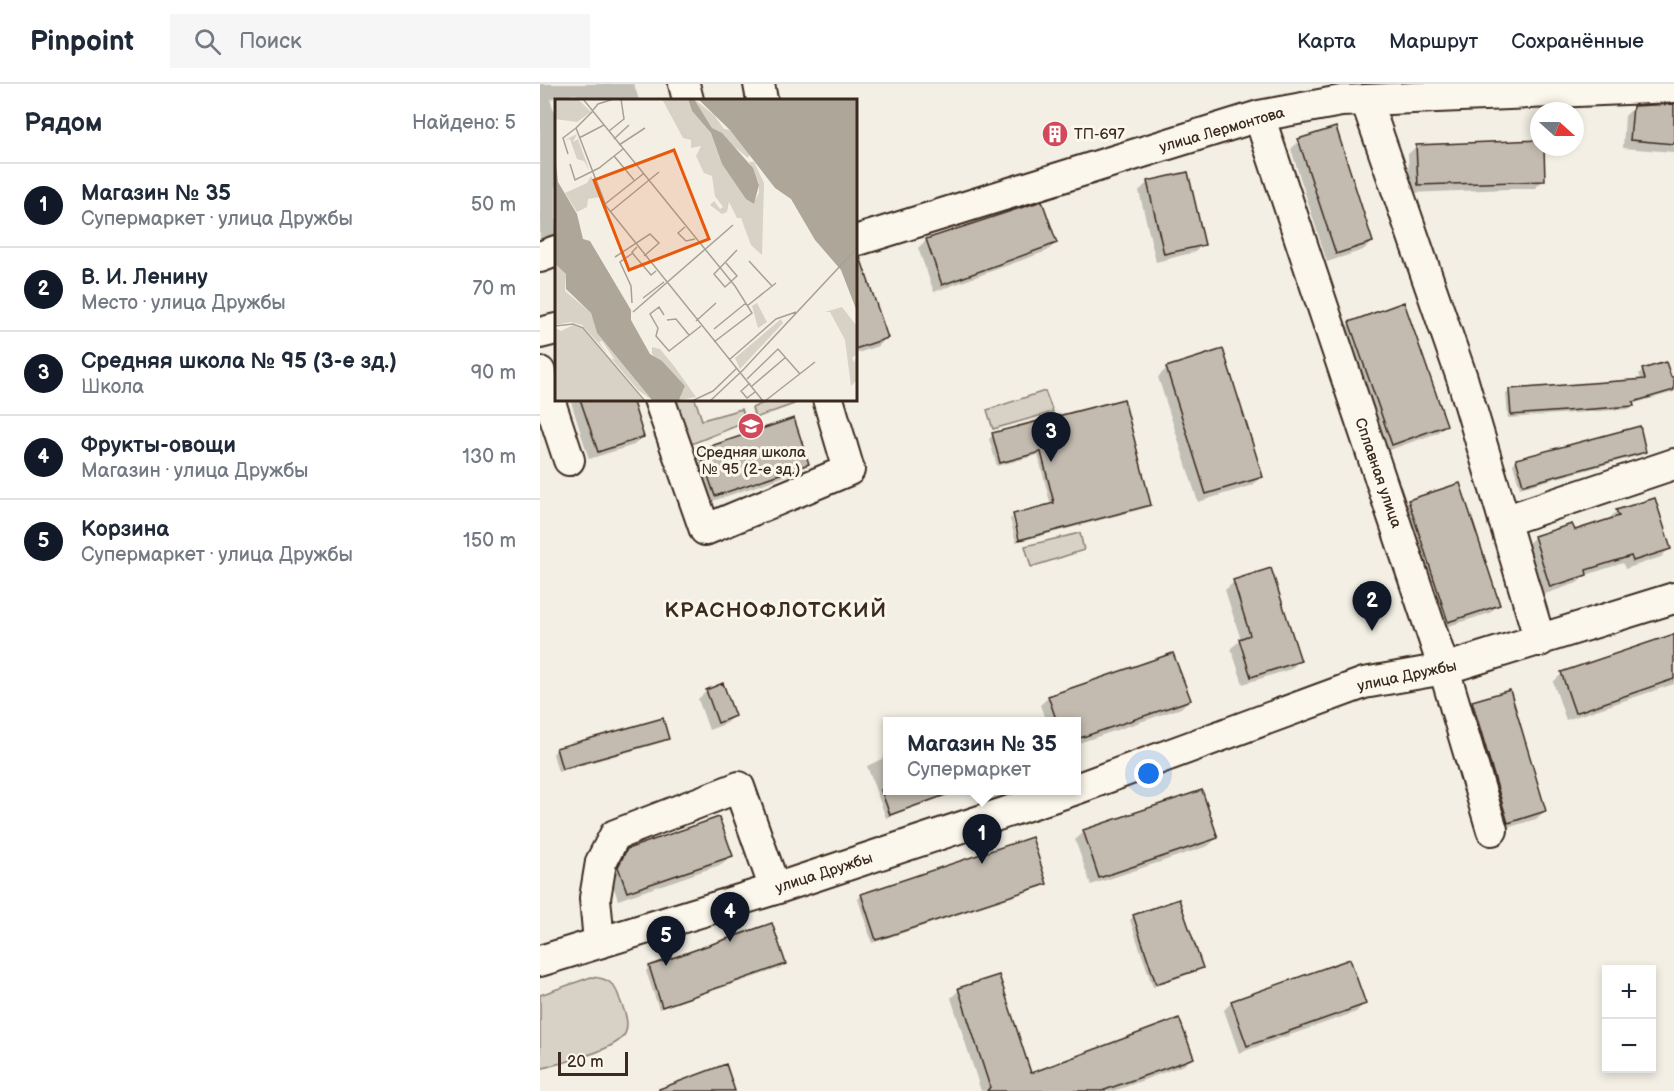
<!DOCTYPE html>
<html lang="ru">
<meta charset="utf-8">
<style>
:root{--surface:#fff;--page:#f6f6f7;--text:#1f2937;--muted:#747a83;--line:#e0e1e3;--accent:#111827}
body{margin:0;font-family:"Balsamiq Sans",sans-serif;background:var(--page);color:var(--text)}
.controls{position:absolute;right:18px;bottom:18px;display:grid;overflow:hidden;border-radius:0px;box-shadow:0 3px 9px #0003}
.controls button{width:54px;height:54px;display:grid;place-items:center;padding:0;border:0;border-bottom:2px solid var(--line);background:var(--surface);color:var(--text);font:30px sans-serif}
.compass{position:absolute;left:990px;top:18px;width:54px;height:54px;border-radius:50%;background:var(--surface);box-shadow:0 3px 9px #0003;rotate:111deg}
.scale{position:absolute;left:18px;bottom:15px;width:70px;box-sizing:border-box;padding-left:6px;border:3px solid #3b2a1e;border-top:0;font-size:16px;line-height:21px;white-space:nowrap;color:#3b2a1e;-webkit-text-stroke:4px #fbf7ec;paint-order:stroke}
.you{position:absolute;left:609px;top:690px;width:21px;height:21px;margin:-15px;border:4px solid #fff;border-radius:50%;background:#1a73e8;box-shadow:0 0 0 9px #1a73e833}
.badge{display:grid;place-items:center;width:39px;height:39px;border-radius:50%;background:var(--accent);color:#fff;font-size:20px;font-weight:700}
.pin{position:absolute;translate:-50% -50px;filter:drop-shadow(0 2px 3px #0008)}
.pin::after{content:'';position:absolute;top:32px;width:21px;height:18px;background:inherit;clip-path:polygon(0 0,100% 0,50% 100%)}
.popup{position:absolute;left:343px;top:633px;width:198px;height:78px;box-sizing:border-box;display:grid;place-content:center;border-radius:0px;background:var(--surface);filter:drop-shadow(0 2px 4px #0005);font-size:20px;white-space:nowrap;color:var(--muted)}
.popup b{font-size:22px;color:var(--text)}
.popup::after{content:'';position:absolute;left:50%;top:100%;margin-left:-12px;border:12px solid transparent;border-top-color:var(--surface)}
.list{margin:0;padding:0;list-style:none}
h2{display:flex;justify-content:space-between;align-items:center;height:78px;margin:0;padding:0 24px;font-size:26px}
h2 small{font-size:20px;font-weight:400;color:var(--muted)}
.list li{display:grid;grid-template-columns:39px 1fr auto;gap:18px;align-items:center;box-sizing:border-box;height:84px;padding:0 24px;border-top:2px solid var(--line)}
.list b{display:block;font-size:22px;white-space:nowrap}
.list p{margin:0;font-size:20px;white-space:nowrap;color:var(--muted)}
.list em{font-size:20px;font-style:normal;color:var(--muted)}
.icon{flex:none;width:33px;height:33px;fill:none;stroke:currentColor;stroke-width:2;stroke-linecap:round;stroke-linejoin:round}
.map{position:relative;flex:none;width:1134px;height:1007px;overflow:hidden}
header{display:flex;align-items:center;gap:36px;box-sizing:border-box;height:84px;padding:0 30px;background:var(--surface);border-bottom:2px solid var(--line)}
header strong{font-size:28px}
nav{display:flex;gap:33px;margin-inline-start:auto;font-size:21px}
.search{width:420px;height:54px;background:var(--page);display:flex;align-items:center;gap:15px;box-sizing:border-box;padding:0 21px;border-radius:0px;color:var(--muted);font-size:22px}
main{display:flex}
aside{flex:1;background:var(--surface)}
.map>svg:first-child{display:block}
.green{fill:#d8d1c6;stroke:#8a7e72;stroke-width:1.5}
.shadow{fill:#0003}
.building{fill:#c3bbb0;stroke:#3b2a1e;stroke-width:1.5}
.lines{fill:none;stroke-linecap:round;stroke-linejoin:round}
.minor-casing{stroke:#3b2a1e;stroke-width:34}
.minor{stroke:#fbf7ec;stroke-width:30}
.labels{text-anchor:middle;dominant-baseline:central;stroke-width:6;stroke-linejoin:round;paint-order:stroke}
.street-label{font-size:15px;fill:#3b2a1e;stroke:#fbf7ec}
.poi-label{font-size:15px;fill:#3b2a1e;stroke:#fbf7ec;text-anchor:start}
.district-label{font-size:21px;font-weight:bold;letter-spacing:1.5px;fill:#3b2a1e;stroke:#fbf7ec}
.inset-road{fill:none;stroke:#a9a095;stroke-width:1.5}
.view{fill:#e8590c;fill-opacity:0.15;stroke:#e8590c;stroke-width:3}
.inset-edge{fill:none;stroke:#3b2a1e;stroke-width:3}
</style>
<header>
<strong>Pinpoint</strong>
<div class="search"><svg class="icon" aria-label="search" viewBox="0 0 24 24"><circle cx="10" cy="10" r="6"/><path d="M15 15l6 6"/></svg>Поиск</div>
<nav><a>Карта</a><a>Маршрут</a><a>Сохранённые</a></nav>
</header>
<main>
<aside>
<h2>Рядом<small>Найдено: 5</small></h2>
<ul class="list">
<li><span class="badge">1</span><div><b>Магазин № 35</b><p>Супермаркет · улица Дружбы</p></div><em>50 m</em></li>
<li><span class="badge">2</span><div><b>В. И. Ленину</b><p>Место · улица Дружбы</p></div><em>70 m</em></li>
<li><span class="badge">3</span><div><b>Средняя школа № 95 (3-е зд.)</b><p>Школа</p></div><em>90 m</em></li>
<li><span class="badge">4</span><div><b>Фрукты-овощи</b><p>Магазин · улица Дружбы</p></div><em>130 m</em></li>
<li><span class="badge">5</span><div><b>Корзина</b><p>Супермаркет · улица Дружбы</p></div><em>150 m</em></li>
</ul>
</aside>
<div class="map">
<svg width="1134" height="1007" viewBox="0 0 1134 1007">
<rect width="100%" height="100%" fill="#f3efe4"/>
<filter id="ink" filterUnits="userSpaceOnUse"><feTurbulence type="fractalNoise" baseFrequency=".0167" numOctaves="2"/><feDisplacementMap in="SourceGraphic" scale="12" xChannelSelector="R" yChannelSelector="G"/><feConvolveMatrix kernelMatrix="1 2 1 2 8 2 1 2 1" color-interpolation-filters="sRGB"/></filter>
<g filter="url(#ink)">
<!-- green -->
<path class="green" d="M 505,307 L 513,328 L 453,345 L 447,326 Z
M 133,315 L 155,315 L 162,336 L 202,325 L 206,338 L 149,361 Z
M 232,315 L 252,315 L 254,320 L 215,334 L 212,324 Z
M 540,449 L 544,466 L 491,483 L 485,462 Z
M 51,893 C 68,894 75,899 80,916 C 84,926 89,936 86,947 C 82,966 19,979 0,985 L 0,911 Z"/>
<!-- shadow -->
<path class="shadow" d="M 0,0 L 94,0 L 99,16 L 38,16 L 36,10 L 10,15 L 16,32 L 16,169 L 3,162 L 0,153 Z
M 1134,21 L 1134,68 L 1083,64 L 1085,32 L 1094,23 Z
M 759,57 L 832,158 L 823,166 L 787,178 L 751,65 Z
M 999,58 L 999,63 L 1002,63 L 1004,96 L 995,104 L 870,109 L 868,70 L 877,62 Z
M 646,90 L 663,160 L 655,168 L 616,178 L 599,107 L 607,99 Z
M 386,156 L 516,159 L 507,167 L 394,208 L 378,164 Z
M 315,175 L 346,254 L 338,262 L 315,270 Z
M 810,239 L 906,341 L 897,349 L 844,368 L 802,247 Z
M 627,284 L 721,392 L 713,401 L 658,418 L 618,293 Z
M 1103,286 L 1134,295 L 1134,308 L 1092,320 L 1089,325 L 968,334 L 966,310 L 970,307 L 1102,297 L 1099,290 Z
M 30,315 L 90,315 L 103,352 L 94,361 L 49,375 Z
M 583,317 L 609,421 L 606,424 L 481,457 L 473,432 L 511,422 L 498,371 L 457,382 L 449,355 L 453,351 Z
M 160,367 L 268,379 L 260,387 L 167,419 L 152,375 Z
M 1105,367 L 1101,371 L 980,404 L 973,380 L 977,376 Z
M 869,417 L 958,521 L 950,529 L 899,545 L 861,426 Z
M 1077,427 L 1129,465 L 1121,473 L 1085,485 L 1083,479 L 1046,491 L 1037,499 L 1002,511 L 986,461 L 995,453 L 1034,448 L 1069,435 Z
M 472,433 L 478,458 L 476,458 L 470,435 Z
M 694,498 L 759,577 L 751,585 L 703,600 L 691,564 L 701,556 L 685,506 Z
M 1134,552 L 1134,600 L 1026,636 L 1013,598 L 1022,590 Z
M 167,607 L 193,632 L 185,640 L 169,646 L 158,615 Z
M 969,608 L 1005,727 L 996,735 L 960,746 L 924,627 L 932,619 Z
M 509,613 L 649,616 L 641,624 L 536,660 L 536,638 L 506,638 L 500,621 Z
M 122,636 L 127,655 L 123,658 L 18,688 L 13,670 L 16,666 Z
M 348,672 L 348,706 L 403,711 L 346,734 L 327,682 Z
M 661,708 L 677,754 L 668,762 L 551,801 L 535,756 L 544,748 Z
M 88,766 L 191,772 L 183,780 L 78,816 L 70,792 L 79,775 Z
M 506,799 L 502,803 L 332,859 L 318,815 L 322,811 Z
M 594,832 L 661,884 L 657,887 L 613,903 L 590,836 Z
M 244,880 L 241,884 L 119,925 L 106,887 L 109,883 Z
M 419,906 L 490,991 L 652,973 L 644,981 L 574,1007 L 441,1007 L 411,914 Z
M 692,918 L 824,920 L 816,928 L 699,969 L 684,926 Z"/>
<!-- building -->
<path class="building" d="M 1134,20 L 1134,60 L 1090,56 L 1093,22 Z
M 796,43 L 833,158 L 796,170 L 758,55 Z
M 999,56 L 999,63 L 1004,63 L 1005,97 L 878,101 L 876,61 Z
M 648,88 L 665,161 L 624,170 L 607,97 Z
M 502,117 L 517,159 L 402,201 L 386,155 Z
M 320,173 L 348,254 L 315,265 L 315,174 Z
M 864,218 L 907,341 L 852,361 L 809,238 Z
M 683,265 L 723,393 L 666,410 L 626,283 Z
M 1126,278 L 1131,293 L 1134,293 L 1134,306 L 1093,318 L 1094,322 L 971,331 L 969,305 L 1105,295 L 1102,285 Z
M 40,315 L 92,315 L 104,353 L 58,368 Z
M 584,315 L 611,421 L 479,456 L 473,430 L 514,419 L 501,368 L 460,379 L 452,349 Z
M 254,334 L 269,380 L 175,412 L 159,366 Z
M 1100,342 L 1106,368 L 983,401 L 976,375 Z
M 920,399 L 960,521 L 908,538 L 868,416 Z
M 1115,414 L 1131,465 L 1093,477 L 1091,472 L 1046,486 L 1047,491 L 1010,503 L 994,452 L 1032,440 L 1035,446 L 1079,432 L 1076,426 Z
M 731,484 L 761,577 L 711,593 L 699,555 L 710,551 L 693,496 Z
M 1134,550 L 1134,595 L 1035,629 L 1021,588 Z
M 633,569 L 651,616 L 537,655 L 537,638 L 517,638 L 508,612 Z
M 183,599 L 195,632 L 178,639 L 166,606 Z
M 970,606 L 1006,727 L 968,739 L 932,617 Z
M 123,634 L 129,655 L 22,685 L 16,664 Z
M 341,706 L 411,706 L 411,709 L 350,731 Z
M 662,706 L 678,754 L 559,794 L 543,746 Z
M 179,733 L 193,772 L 87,808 L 78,783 L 87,765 Z
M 492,753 L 507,800 L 336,856 L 321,810 Z
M 639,815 L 663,884 L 616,900 L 593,831 Z
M 232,839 L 246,880 L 122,923 L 109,882 Z
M 810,875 L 826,920 L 707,962 L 691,917 Z
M 459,891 L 491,989 L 639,934 L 654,974 L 562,1007 L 447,1007 L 450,1003 L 418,904 Z
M 186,980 L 195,1007 L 119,1007 L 119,1005 Z"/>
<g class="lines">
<defs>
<path id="minor" d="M 144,0 L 148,16
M 219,0 L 222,16
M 826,16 L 922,294 L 1000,557
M 719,32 L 904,585 L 952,746
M 315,157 L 719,32 L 801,17 L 1134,3
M 0,173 L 16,167
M 0,249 L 16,245
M 0,288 L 29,376
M 119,315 L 165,446 L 309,386 L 288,315
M 964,437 L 1134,380
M 536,705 L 824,599 L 904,585 L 1134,514
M 59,858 L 55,814 L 61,778 L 75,751 L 199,703 L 235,805
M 0,877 L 235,805 L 533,706"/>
</defs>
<!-- minor casing -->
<use href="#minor" class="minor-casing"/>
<!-- minor -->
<use href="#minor" class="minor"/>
</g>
</g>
<!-- icons -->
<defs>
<symbol id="building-disc" viewBox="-11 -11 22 22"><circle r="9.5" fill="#d1495b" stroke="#fbf7ec"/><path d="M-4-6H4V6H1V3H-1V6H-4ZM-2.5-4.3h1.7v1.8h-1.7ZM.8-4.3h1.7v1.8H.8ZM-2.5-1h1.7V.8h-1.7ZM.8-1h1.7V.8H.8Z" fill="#fff"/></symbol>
<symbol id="school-disc" viewBox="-11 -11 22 22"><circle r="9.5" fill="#d1495b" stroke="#fbf7ec"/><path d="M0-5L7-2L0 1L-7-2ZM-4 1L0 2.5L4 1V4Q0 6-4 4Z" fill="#fff"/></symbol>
</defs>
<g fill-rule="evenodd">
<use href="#building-disc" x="500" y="35" width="30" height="30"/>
<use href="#school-disc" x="196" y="327" width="30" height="30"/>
</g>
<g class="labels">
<!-- street labels -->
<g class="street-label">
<text transform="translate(682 46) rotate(-16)">улица Лермонтова</text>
<text transform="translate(838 389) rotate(71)">Сплавная улица</text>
<text transform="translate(867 592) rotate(-12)">улица Дружбы</text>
<text transform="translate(284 789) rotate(-18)">улица Дружбы</text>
</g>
<!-- poi labels -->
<g class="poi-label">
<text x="534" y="50">ТП-697</text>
<text x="211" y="368" text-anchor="middle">Средняя школа<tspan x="211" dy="17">№ 95 (2-е зд.)</tspan></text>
</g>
<!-- district labels -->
<g class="district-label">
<text x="236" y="526">КРАСНОФЛОТСКИЙ</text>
</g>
</g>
<!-- overview -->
<g transform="translate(15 15)">
<rect width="302" height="302" fill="#f3efe4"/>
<path d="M 0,0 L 23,0 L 36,13 L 22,23 L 0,20 ZM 107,0 L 133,0 L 137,12 L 156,34 L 167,65 L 198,105 L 204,94 L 204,84 L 194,63 L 199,63 L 209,84 L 207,156 L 196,146 L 186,119 L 182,119 L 174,103 L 172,113 L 167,115 L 155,106 L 159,102 L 165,110 L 168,108 L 160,97 L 157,77 L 149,74 L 141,57 L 146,47 L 136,49 L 136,41 L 128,39 ZM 139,0 L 159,16 L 169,30 L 175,31 L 195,54 L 193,59 L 157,29 ZM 22,35 L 18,43 L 23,40 L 34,71 L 29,62 L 22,60 L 15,40 L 10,41 ZM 36,77 L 45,98 L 33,100 L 32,108 L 22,113 L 10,94 L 32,84 ZM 0,165 L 11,175 L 10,192 L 36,214 L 42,234 L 97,301 L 83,291 L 55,258 L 60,261 L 47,242 L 44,243 L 53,255 L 27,226 L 16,223 L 0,226 ZM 202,204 L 212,223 L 203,229 L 197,207 ZM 287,208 L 301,226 L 301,256 L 297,259 L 299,263 L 301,259 L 301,282 L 296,287 L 290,241 L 275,213 L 270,213 ZM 226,220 L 228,224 L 185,270 L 180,259 ZM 18,226 L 28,230 L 88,301 L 0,301 L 0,229 L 6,232 ZM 97,248 L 105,250 L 119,267 L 141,298 L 124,301 L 130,287 L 97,255 Z" fill="#d8d1c6"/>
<path d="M 133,0 L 139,0 L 157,29 L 167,34 L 198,69 L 204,86 L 199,105 L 191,100 L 167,65 L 156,34 L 137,12 ZM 143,0 L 301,0 L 301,210 L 286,171 L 260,141 L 236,100 L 220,89 L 175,31 ZM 0,56 L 3,83 L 22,115 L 28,140 L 35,142 L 76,211 L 76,221 L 95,255 L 107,262 L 130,287 L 124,301 L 97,301 L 42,234 L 36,214 L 11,190 L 11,175 L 0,165 Z" fill="#afa69a"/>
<path class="inset-road" d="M 28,0 L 180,187 L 197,214 L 159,243M 38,11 L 43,5 L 59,0M 38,12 L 21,29 L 51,107 L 208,302M 54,32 L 69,20 L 66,0M 24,39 L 49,26M 59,40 L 74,26M 64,46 L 90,29M 13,55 L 8,39 L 21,29M 59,57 L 79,81M 15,65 L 20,81 L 44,69 L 68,50M 50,105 L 88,75M 55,113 L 104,73M 130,128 L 123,134 L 131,142 L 140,140M 82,148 L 77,153 L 79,156 L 96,176 L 101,172M 60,158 L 95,135 L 104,144 L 89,157M 194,162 L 217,187M 171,164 L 182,177 L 170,188 L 159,175 L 182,151M 88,199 L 109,183M 77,204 L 76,187 L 65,163 L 78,154M 192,207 L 221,184M 78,213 L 178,126M 109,216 L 104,208 L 95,215 L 103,229 L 101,237 L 114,252 L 146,227M 112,221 L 121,220 L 134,236M 141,222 L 161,204M 0,227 L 18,225 L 28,229 L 90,302M 159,230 L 191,204M 174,261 L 221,220 L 241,213M 192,280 L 223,250 L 245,275M 195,284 L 186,292 L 192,299 L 200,293M 197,287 L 231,258M 137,302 L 158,292 L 182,269M 155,302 L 188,271 L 302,149M 210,302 L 260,263"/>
<path class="view" d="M 119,51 L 154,140 L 74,171 L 39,81 Z"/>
<rect width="302" height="302" class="inset-edge"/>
</g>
</svg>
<div class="controls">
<button>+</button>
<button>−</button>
</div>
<svg class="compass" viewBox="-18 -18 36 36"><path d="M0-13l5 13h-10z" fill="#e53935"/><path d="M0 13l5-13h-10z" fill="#747a83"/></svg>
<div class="scale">20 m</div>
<div class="you"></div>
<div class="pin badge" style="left:442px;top:780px">1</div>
<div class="popup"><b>Магазин № 35</b>Супермаркет</div>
<div class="pin badge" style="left:832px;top:547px">2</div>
<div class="pin badge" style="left:511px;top:378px">3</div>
<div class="pin badge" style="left:190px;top:858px">4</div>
<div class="pin badge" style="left:126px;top:882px">5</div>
</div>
</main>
